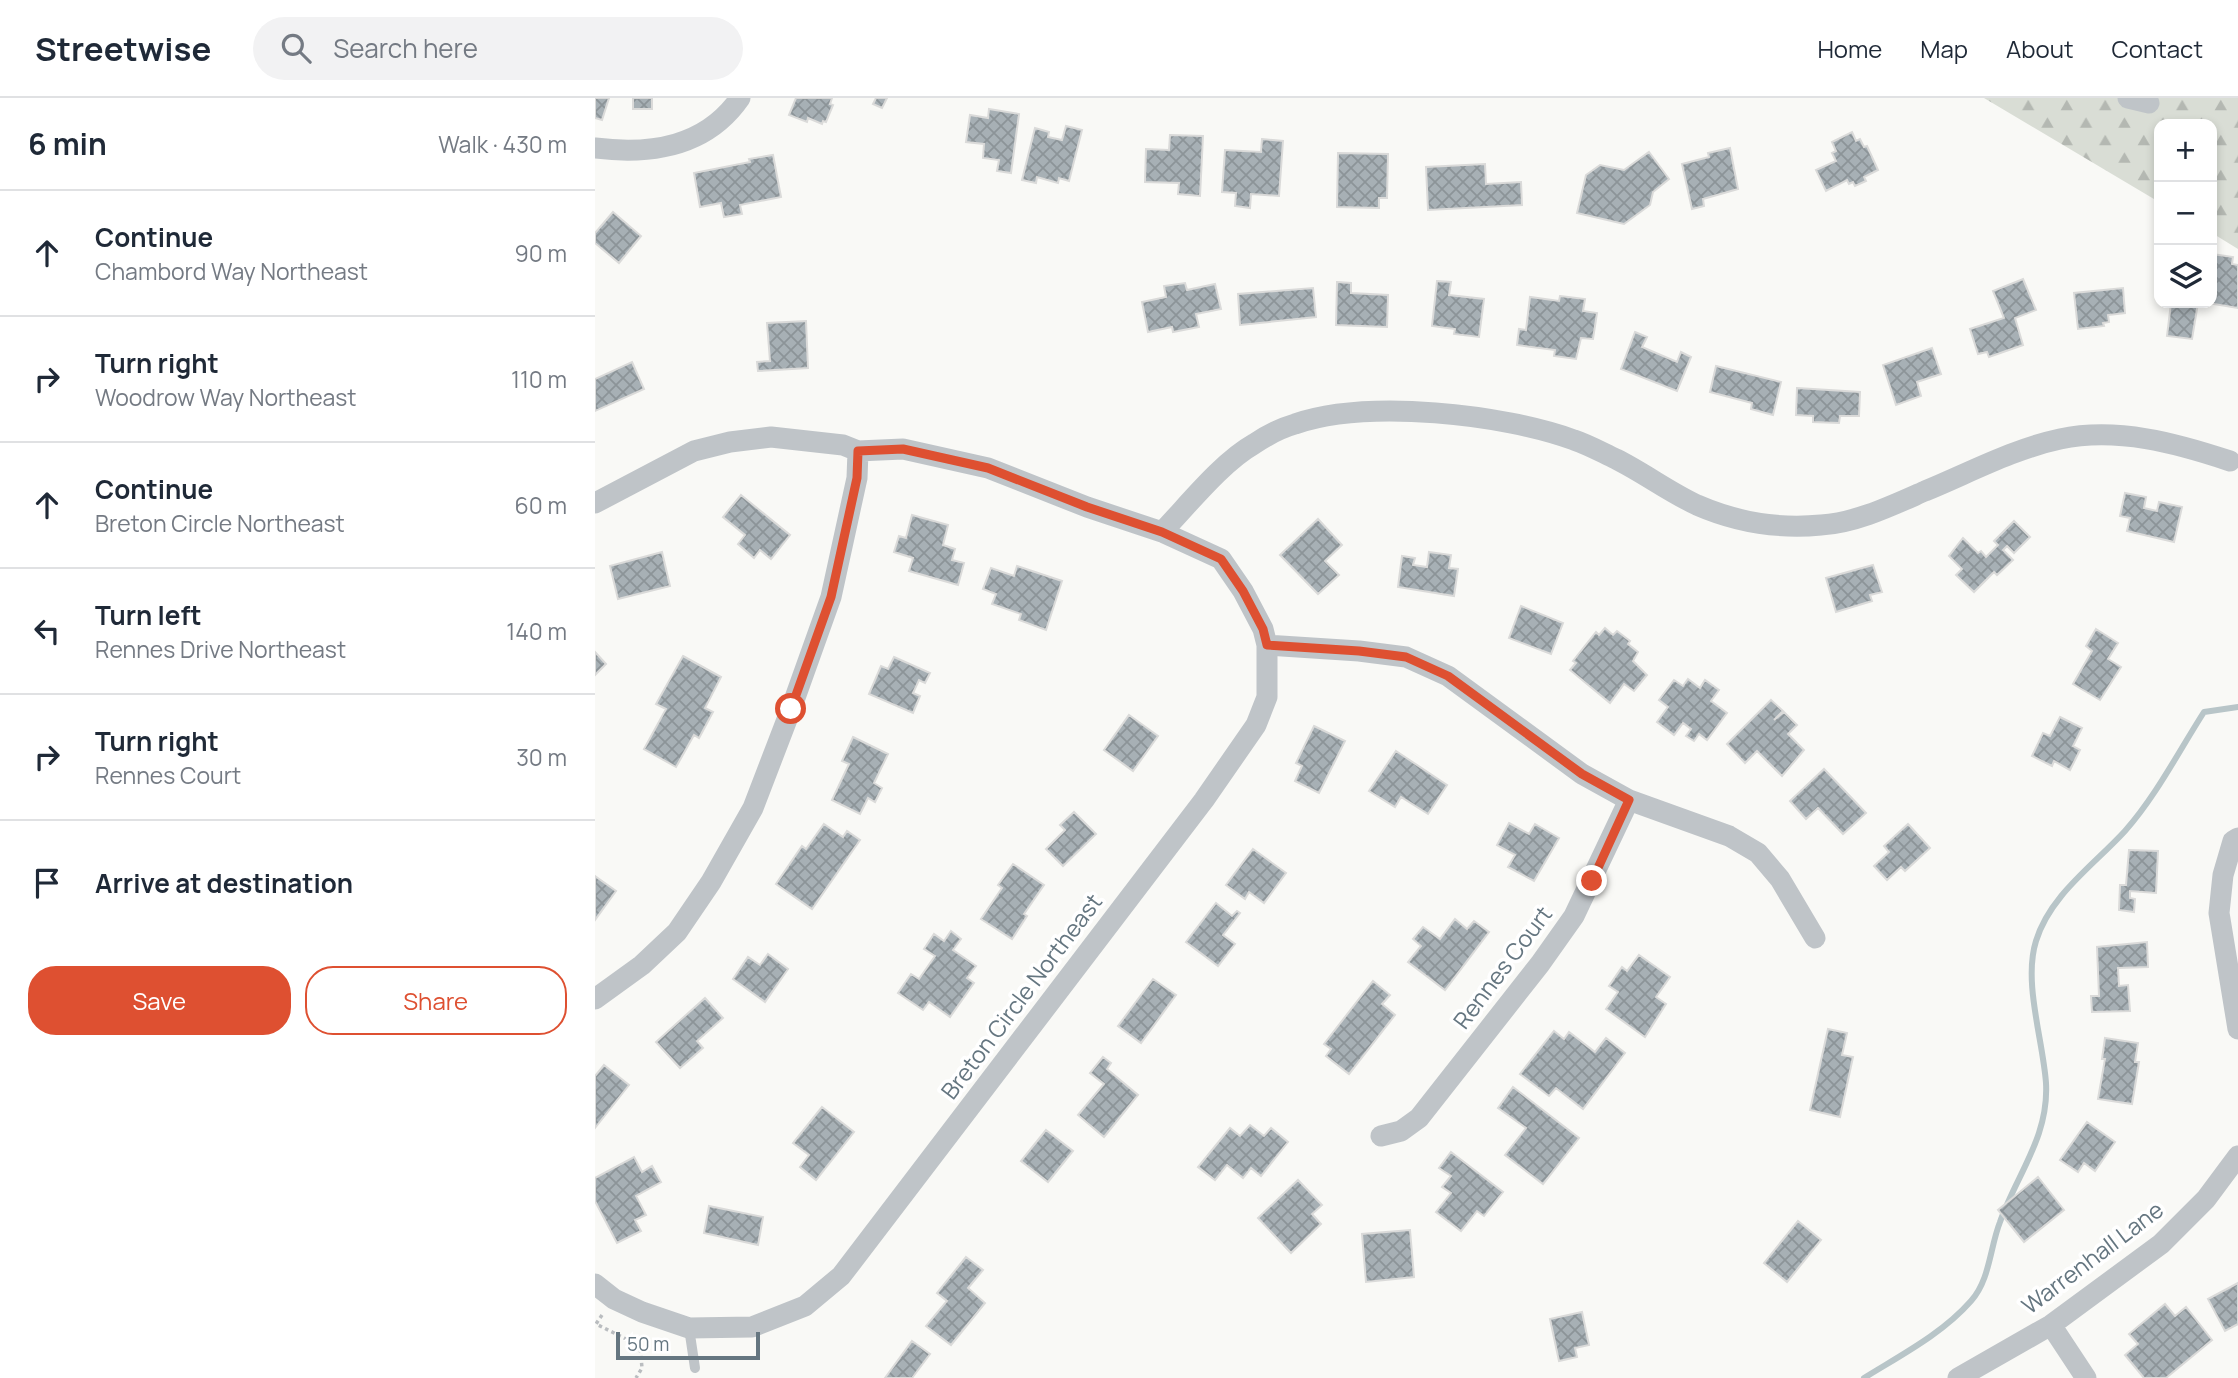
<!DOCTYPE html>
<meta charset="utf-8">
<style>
:root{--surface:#fff;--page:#f2f2f3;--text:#1f2937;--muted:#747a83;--line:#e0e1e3;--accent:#de5031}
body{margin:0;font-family:Manrope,sans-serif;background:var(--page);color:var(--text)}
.controls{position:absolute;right:21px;top:21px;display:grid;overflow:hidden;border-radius:14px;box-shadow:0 4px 10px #0003}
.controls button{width:63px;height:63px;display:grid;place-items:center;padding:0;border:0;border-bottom:2px solid var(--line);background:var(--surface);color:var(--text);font:35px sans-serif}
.scale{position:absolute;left:21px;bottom:18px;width:144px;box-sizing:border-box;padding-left:7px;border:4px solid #657680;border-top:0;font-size:19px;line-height:24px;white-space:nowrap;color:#657680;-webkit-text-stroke:5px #fff;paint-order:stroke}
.stop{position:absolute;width:21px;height:21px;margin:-16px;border:5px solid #de5031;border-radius:50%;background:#fff}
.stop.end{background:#de5031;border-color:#fff;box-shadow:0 2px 7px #0008}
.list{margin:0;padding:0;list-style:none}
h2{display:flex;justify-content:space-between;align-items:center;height:91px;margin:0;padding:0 28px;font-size:30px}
h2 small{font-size:23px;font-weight:400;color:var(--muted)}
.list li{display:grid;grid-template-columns:46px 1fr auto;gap:21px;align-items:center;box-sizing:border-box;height:126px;padding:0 28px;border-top:2px solid var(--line)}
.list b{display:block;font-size:26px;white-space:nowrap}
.list p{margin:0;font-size:23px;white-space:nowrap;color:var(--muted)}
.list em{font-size:23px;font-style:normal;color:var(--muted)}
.actions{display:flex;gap:14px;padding:21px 28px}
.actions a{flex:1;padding:16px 0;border:2px solid var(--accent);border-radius:28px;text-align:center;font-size:24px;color:var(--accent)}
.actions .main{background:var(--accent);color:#fff}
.icon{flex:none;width:38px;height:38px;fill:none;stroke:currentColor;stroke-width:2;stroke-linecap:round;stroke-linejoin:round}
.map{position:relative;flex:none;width:1643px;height:1280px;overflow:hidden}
header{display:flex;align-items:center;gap:42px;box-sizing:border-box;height:98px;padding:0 35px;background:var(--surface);border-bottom:2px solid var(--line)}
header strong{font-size:33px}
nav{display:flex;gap:38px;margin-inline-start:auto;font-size:24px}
.search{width:490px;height:63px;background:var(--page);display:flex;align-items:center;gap:18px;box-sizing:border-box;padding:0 24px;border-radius:38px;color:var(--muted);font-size:26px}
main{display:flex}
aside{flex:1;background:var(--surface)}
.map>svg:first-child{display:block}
.forest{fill:url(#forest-firs)}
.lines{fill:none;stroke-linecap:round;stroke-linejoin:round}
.stream{stroke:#b8c5c8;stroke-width:6}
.building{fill:url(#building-cross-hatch);stroke:#dadad9;stroke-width:2}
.path{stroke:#babdc0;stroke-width:3.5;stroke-dasharray:3.5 3.5;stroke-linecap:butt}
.lane{stroke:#bfc4c8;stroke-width:10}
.street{stroke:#bfc4c8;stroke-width:21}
.route{stroke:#de5031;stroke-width:9}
.labels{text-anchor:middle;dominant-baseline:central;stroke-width:7;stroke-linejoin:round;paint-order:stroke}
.street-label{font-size:23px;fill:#657680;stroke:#fff}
</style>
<header>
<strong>Streetwise</strong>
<div class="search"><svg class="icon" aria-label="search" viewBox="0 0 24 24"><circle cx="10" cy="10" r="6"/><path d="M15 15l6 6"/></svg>Search here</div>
<nav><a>Home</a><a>Map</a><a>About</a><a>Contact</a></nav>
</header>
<main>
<aside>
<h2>6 min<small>Walk · 430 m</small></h2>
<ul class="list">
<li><svg class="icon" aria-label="ahead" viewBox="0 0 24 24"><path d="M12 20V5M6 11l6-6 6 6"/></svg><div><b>Continue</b><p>Chambord Way Northeast</p></div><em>90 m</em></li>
<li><svg class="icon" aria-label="right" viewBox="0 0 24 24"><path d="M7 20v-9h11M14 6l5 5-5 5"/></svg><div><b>Turn right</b><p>Woodrow Way Northeast</p></div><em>110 m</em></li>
<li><svg class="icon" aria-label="ahead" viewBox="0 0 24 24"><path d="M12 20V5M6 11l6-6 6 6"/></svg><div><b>Continue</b><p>Breton Circle Northeast</p></div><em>60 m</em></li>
<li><svg class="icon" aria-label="left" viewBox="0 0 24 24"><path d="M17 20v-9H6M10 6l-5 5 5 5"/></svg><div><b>Turn left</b><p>Rennes Drive Northeast</p></div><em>140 m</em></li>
<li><svg class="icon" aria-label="right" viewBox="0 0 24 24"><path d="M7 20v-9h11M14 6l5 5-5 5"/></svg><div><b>Turn right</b><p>Rennes Court</p></div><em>30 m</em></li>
<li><svg class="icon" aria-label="arrive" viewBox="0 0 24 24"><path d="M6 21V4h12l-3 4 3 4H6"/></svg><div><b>Arrive at destination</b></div></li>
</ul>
<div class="actions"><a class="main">Save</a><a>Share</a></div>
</aside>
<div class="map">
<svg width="1643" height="1280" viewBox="0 0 1643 1280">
<defs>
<pattern id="forest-firs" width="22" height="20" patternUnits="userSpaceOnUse" patternTransform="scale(1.75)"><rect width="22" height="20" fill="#d9ddd5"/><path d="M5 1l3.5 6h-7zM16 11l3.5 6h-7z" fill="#b4b8b2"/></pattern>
<pattern id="building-cross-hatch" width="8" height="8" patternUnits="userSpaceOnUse" patternTransform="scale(1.75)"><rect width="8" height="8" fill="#a7b0b5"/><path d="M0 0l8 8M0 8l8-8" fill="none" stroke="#8c9498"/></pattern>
</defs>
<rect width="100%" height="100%" fill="#f9f9f6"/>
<!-- forest -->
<path class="forest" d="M 1389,0 L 1643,0 L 1643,151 L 1617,135 L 1617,26 L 1564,26 L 1564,104 Z"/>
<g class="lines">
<!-- stream -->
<path class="stream" d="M 1269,1280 C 1306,1257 1347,1236 1376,1203 C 1395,1182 1395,1149 1405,1124 C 1422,1076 1454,1039 1451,985 C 1448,942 1428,884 1441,843 C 1455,797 1499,767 1530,733 C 1561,698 1584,653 1609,614 L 1643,609"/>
</g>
<!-- building -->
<path class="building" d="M 0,0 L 14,0 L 7,22 L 0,20 Z
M 38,0 L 57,0 L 57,11 L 38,11 Z
M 201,0 L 237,0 L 235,6 L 238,7 L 231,24 L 228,23 L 227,26 L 213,20 L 212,24 L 194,17 Z
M 281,0 L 292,0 L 287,10 L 278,6 Z
M 394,11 L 424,16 L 416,75 L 402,73 L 404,62 L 388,60 L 389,46 L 371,44 L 375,17 L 393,20 Z
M 471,28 L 487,32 L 474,83 L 464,80 L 463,85 L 442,79 L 441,85 L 427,82 L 440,30 L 454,34 L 453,39 L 467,42 Z
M 1257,34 L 1261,43 L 1265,41 L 1269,49 L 1272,48 L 1283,72 L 1269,79 L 1271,83 L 1260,88 L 1258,84 L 1254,86 L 1252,82 L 1231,93 L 1221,72 L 1241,63 L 1237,55 L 1241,53 L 1237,44 Z
M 575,37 L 608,38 L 605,98 L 583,96 L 584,85 L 550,84 L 551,51 L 574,52 Z
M 667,41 L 688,43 L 684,98 L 656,96 L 655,110 L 640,108 L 641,95 L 627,94 L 630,52 L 666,54 Z
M 1135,50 L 1143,91 L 1108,101 L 1109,108 L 1097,111 L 1087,66 L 1114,59 L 1113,55 Z
M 1054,54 L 1074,81 L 1058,94 L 1055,107 L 1029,126 L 982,115 L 991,77 L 1005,67 L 1029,72 Z
M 743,55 L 793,56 L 792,100 L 784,100 L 784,110 L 742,109 Z
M 178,57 L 186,99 L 145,107 L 147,116 L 129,119 L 126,105 L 105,109 L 99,75 L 155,64 L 154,61 Z
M 890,66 L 891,86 L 926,84 L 927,107 L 833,112 L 831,69 Z
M 18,114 L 46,138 L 24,165 L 0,145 L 0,135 Z
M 1617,156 L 1638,159 L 1637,166 L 1643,167 L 1643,210 L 1613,205 L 1617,205 Z
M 1428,181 L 1441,212 L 1420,220 L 1428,247 L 1394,259 L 1392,254 L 1383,256 L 1375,231 L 1409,220 L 1398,193 Z
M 842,183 L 856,184 L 854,197 L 889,201 L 884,239 L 859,236 L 860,231 L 837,228 Z
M 742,184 L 756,185 L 756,195 L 793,197 L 792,229 L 741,227 Z
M 590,185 L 592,192 L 620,186 L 626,211 L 601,216 L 604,229 L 578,234 L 577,229 L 553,234 L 547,204 L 571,199 L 569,188 Z
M 718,190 L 721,219 L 645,227 L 643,196 Z
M 1528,190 L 1530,215 L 1513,217 L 1514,224 L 1508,225 L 1509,228 L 1483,231 L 1479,195 Z
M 965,198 L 990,201 L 988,213 L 1002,215 L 998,241 L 986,240 L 981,261 L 959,258 L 960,252 L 922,247 L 924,231 L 931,232 L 935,199 L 964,203 Z
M 1576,205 L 1603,205 L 1597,241 L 1572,238 Z
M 211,223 L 213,270 L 163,273 L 162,264 L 175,263 L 172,225 Z
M 1040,234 L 1052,239 L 1047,249 L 1082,264 L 1086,254 L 1096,259 L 1082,293 L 1026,271 Z
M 1337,250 L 1346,276 L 1322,284 L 1326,298 L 1301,307 L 1288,267 Z
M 37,264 L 49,291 L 0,313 L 0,281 Z
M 1121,268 L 1186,284 L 1178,317 L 1156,311 L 1157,305 L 1115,294 Z
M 1202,290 L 1265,294 L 1264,318 L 1245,318 L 1244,325 L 1218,324 L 1218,318 L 1201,317 Z
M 1530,395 L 1551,399 L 1549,410 L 1562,413 L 1564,404 L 1587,409 L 1579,444 L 1532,433 L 1535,420 L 1525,418 Z
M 146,397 L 195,437 L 176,461 L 165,452 L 159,460 L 143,446 L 150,437 L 128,419 Z
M 317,417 L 353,427 L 348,447 L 360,451 L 357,462 L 369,465 L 363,487 L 314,473 L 318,460 L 299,454 L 304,438 L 311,440 Z
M 723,421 L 747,447 L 730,463 L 744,477 L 723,496 L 685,457 Z
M 1419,423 L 1435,439 L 1419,455 L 1412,448 L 1408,452 L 1418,462 L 1402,477 L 1399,474 L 1379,494 L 1361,477 L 1367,471 L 1354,458 L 1368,440 L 1383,455 L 1386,453 L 1391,459 L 1403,447 L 1399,443 Z
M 67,454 L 75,488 L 23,501 L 15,468 Z
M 834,454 L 856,457 L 854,470 L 863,471 L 859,498 L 803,489 L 807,458 L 820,460 L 818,467 L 832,469 Z
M 1278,467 L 1287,494 L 1275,497 L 1277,503 L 1241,514 L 1231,480 Z
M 422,468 L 467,483 L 451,532 L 424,522 L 426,516 L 397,506 L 401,496 L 388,491 L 396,470 L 419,478 Z
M 926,508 L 968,525 L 956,556 L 914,540 Z
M 1010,530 L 1018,537 L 1022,533 L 1035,543 L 1033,546 L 1043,554 L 1038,563 L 1052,577 L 1039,593 L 1029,586 L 1015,605 L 975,572 L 981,565 L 978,563 L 1001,534 L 1004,537 Z
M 1501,531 L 1523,545 L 1513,561 L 1526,569 L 1505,602 L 1478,586 L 1497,553 L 1491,548 Z
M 0,554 L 11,566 L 0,577 Z
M 88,558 L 126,579 L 110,610 L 118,614 L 104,640 L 99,637 L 81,669 L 49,651 L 71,611 L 61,606 Z
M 299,559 L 335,575 L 330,585 L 324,582 L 318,595 L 325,598 L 318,615 L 274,596 L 286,568 L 293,571 Z
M 1093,581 L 1105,590 L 1110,582 L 1124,592 L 1116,603 L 1132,615 L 1112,642 L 1104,636 L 1099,643 L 1091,638 L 1096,631 L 1088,625 L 1079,637 L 1062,624 L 1073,609 L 1064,602 L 1079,582 L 1088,588 Z
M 1176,602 L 1188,613 L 1179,622 L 1189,614 L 1202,627 L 1193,636 L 1209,652 L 1187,678 L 1162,653 L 1150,665 L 1132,646 Z
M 534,617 L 563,638 L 538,673 L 509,652 Z
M 1465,619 L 1487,630 L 1478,648 L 1485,652 L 1475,672 L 1459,663 L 1457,668 L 1437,658 L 1448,635 L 1455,638 Z
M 719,628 L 750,643 L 724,695 L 700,683 L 707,668 L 701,665 Z
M 258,639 L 293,656 L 279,685 L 287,690 L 280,704 L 273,700 L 265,716 L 237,702 L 254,666 L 247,663 Z
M 801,653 L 852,687 L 833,716 L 806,699 L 800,709 L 774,693 Z
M 1229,671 L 1271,715 L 1248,736 L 1223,710 L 1211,721 L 1195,703 Z
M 479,714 L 501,736 L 468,768 L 451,751 L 470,732 L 465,727 Z
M 914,725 L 934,736 L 940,726 L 964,740 L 939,783 L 913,769 L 920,757 L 902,747 Z
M 229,726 L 248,739 L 252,733 L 265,742 L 217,811 L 181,786 L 207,748 L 211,751 Z
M 1313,726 L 1335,750 L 1310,773 L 1306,769 L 1292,782 L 1279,768 L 1294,754 L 1289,748 Z
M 658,751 L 691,775 L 669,805 L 654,794 L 650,801 L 631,787 Z
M 1534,752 L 1563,753 L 1561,795 L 1535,793 L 1535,800 L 1540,801 L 1539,814 L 1524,812 L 1525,787 L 1531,787 Z
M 418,766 L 449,787 L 429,816 L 432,818 L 417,841 L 386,821 L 407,790 L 403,787 Z
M 0,778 L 21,793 L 0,822 Z
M 621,805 L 637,818 L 642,813 L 645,815 L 628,837 L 640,846 L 623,868 L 591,844 Z
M 860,821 L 872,831 L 879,823 L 894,834 L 850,892 L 813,864 L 826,848 L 818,841 L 828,829 L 845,841 Z
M 356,833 L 366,841 L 358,852 L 381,868 L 372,880 L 379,885 L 355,919 L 334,904 L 328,912 L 303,895 L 316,876 L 324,881 L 340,858 L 329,851 L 339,836 L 349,843 Z
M 1552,844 L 1553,869 L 1523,870 L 1524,888 L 1533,887 L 1535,913 L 1497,914 L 1496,898 L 1504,898 L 1502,849 Z
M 173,856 L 193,871 L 170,904 L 138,881 L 153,859 L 165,867 Z
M 1044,857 L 1075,879 L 1061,899 L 1071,906 L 1050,939 L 1011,911 L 1023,894 L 1014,888 L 1027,869 L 1032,873 Z
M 558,881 L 581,897 L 546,945 L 523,928 Z
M 778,883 L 795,897 L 787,906 L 800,917 L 754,976 L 731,958 L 736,951 L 729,946 Z
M 110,900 L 128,920 L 102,943 L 108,950 L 85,970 L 61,944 Z
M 1233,931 L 1252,935 L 1247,957 L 1258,959 L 1245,1019 L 1215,1012 Z
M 959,933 L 969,941 L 974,934 L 1000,954 L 1011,940 L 1030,955 L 988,1011 L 961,990 L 954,998 L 925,976 Z
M 1510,940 L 1543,945 L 1540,964 L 1544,964 L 1537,1006 L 1503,1001 L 1510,961 L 1507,961 Z
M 508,959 L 516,965 L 512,971 L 543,997 L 509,1039 L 483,1017 L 509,986 L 495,975 Z
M 9,967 L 34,987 L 0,1030 L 0,978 Z
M 918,989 L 984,1040 L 948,1086 L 910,1057 L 931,1030 L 903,1010 Z
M 227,1009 L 259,1034 L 221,1082 L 205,1069 L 214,1057 L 198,1045 Z
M 1492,1024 L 1520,1044 L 1500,1073 L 1489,1065 L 1483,1074 L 1465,1062 Z
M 655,1027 L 669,1038 L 676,1030 L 693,1044 L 666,1078 L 656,1070 L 648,1080 L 632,1067 L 620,1082 L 603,1069 L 635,1030 L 645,1038 Z
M 451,1032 L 478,1053 L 453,1084 L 426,1063 Z
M 856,1054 L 908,1094 L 889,1118 L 882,1113 L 866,1133 L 841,1114 L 856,1095 L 847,1089 L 856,1078 L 844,1070 Z
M 39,1059 L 47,1074 L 57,1068 L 66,1084 L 41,1098 L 51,1117 L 40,1122 L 46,1133 L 22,1145 L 0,1103 L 0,1080 Z
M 1443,1079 L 1469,1112 L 1429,1144 L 1403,1112 Z
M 703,1082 L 727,1107 L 717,1116 L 726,1126 L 696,1155 L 663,1120 Z
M 114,1108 L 168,1119 L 163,1147 L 109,1135 Z
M 1203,1123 L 1226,1142 L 1192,1184 L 1169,1165 Z
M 815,1132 L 819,1179 L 771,1184 L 767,1136 Z
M 371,1159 L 388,1172 L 373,1190 L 390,1205 L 356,1247 L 331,1228 L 352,1203 L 342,1195 Z
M 1643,1185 L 1643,1226 L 1630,1233 L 1613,1201 Z
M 1570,1206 L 1580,1218 L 1591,1209 L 1617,1242 L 1571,1280 L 1549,1280 L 1530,1257 L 1543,1246 L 1534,1236 Z
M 987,1214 L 994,1247 L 980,1250 L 982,1259 L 964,1263 L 955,1221 Z
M 317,1243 L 335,1256 L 317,1280 L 290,1280 Z"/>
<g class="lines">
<!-- path -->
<path class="path" d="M 7,1217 L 1,1226 L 45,1248 L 47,1270 L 41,1280"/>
<!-- lane -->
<path class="lane" d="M 94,1230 L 100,1270"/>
<!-- street -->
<path class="street" d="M 1533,0 L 1554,5
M 0,50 C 56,57 111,49 145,0
M 0,405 L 99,353 L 135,344 L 176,339 L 248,347 L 263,353 L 308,351 L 393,370 L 492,409 L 567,434 L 626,461 L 648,493 L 668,531 L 672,547 L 672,599 L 661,627 L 609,702 L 246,1178 L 210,1208 L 157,1229 L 94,1230 L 47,1214 L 19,1201 L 0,1186
M 567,434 C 593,407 627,364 659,346 C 671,338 686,330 700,326 C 773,301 908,316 979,342 C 994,347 1008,355 1021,361 C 1049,375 1074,394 1102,407 C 1141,424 1184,431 1226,427 C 1261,425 1298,407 1330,393 C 1374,375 1418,351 1465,341 C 1522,329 1581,345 1635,363
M 672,547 L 764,553 L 811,559 L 853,578 L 987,676 L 1034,702 L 1134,738 L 1163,755 L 1185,781 L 1220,840
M 1643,740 L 1638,743 L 1628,777 L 1624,815 L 1643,931
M 0,901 L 47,867 L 82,834 L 116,784 L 158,710 L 196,611 L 236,499 L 262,380 L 263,353
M 786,1038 L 806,1033 L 824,1020 L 945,866 L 979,818 L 1034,702
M 1456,1227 L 1491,1280
M 1363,1280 L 1456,1227 L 1566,1146 L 1611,1101 L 1643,1058"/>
</g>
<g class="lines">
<!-- route -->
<path class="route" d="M 196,611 L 236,499 L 262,380 L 263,353 L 308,351 L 393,370 L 492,409 L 567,434 L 626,461 L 648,493 L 668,531 L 672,547 L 764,553 L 811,559 L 853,578 L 987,676 L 1034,702 L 997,783"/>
</g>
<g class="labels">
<!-- street labels -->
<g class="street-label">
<text transform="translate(907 869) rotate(-53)">Rennes Court</text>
<text transform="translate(426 898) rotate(-53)">Breton Circle Northeast</text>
<text transform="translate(1497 1159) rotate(-37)">Warrenhall Lane</text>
</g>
</g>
</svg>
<div class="controls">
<button>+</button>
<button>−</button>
<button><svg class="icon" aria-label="layers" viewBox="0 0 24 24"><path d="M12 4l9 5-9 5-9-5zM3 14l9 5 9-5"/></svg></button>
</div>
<div class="scale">50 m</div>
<div class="stop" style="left:196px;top:611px"></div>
<div class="stop end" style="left:997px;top:783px"></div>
</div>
</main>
